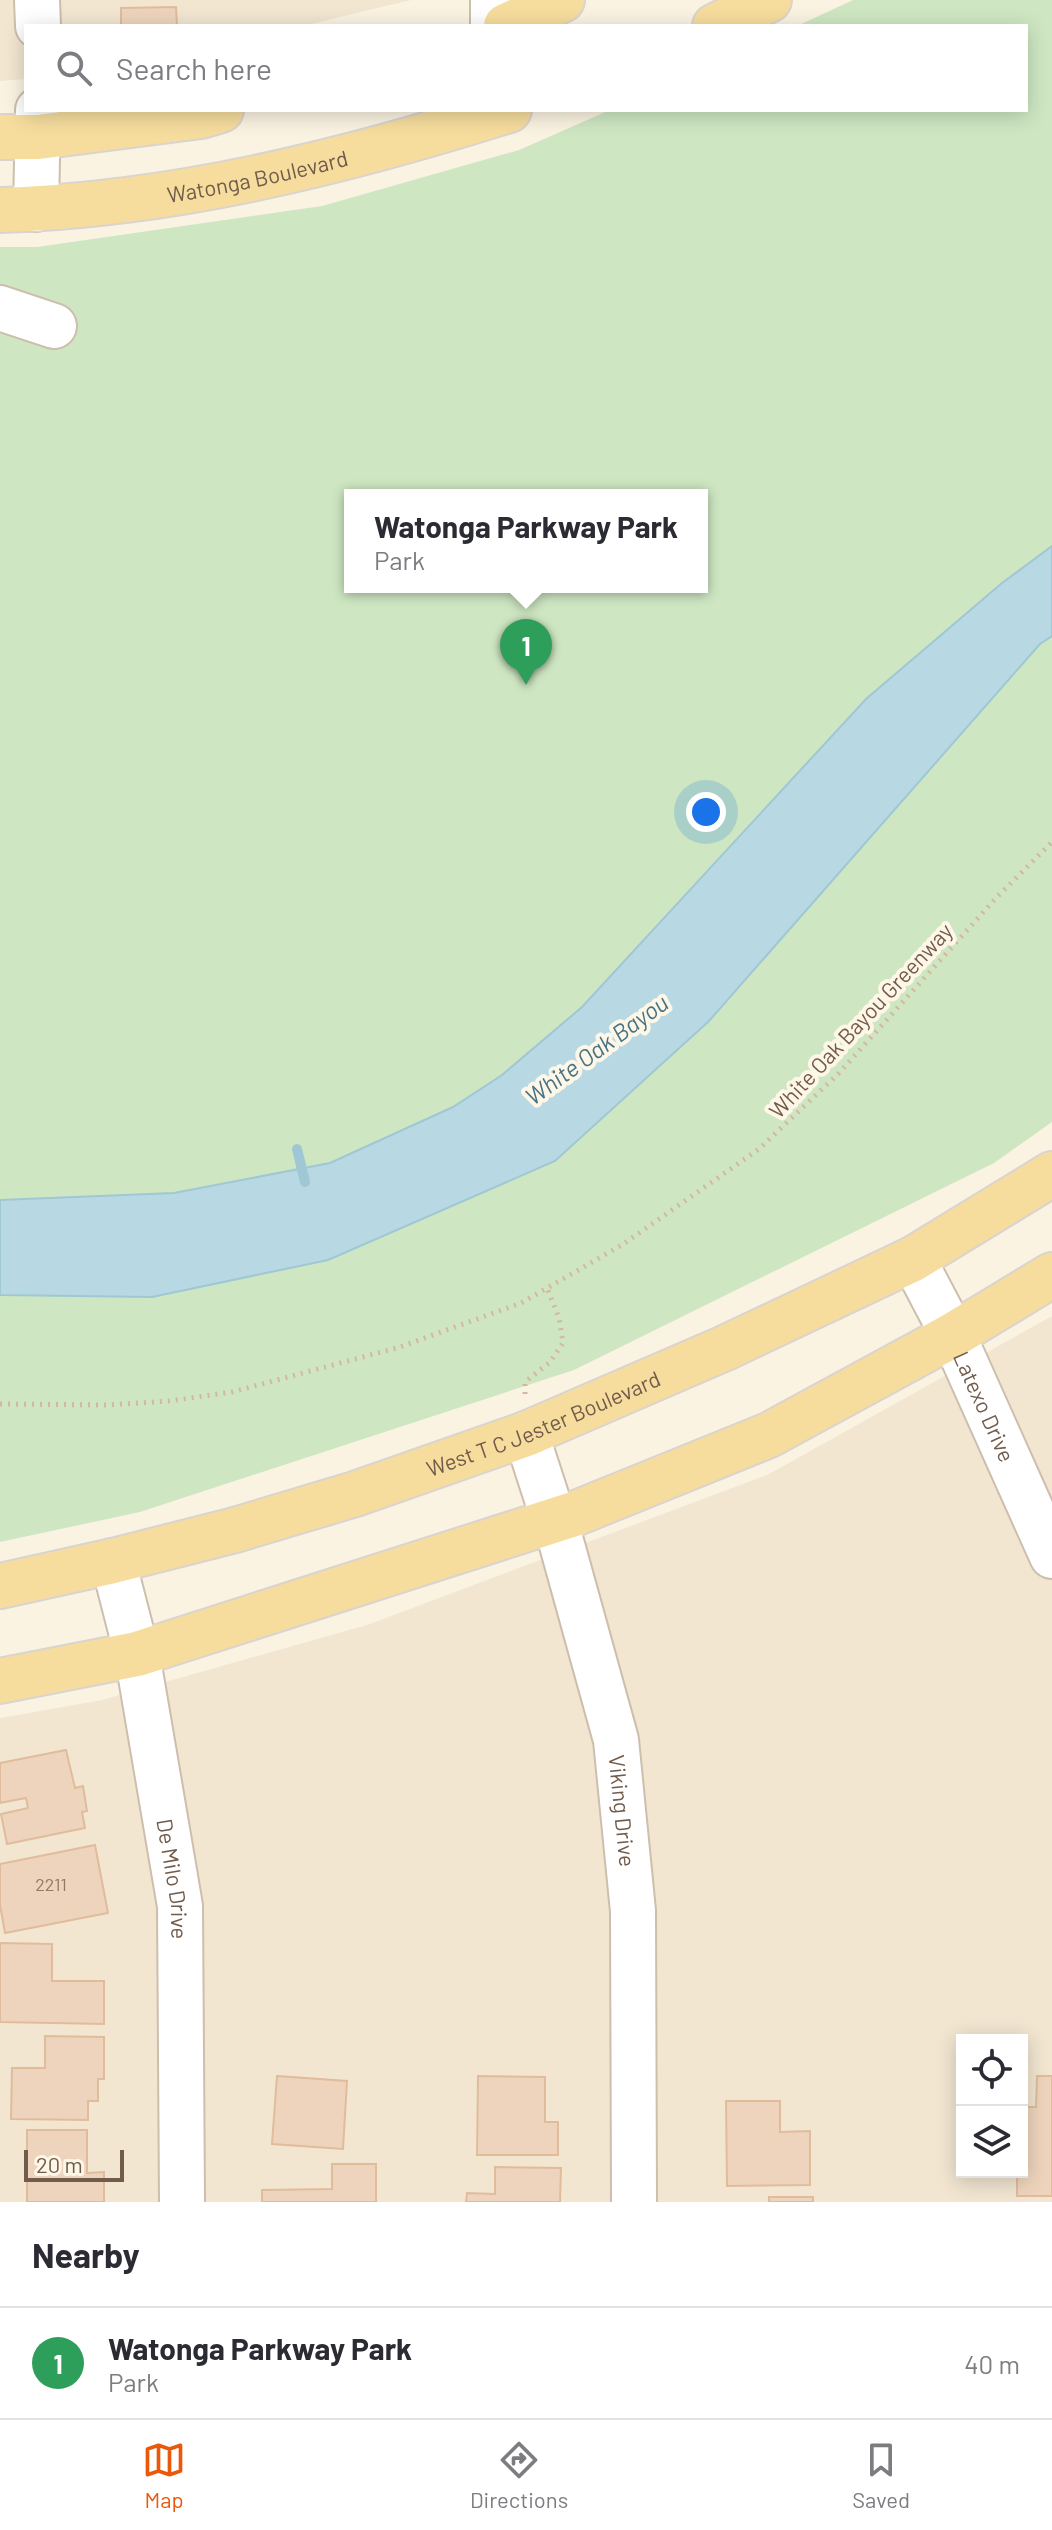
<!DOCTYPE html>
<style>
:root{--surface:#fff;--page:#f2f2f3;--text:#2b2b33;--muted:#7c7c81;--line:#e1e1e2;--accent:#ea580c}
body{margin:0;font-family:Barlow,sans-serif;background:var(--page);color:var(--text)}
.controls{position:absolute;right:24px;bottom:24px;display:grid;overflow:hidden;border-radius:0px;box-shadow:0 4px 20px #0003}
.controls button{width:72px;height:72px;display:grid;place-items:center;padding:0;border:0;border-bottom:2px solid var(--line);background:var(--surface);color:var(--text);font:40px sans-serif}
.scale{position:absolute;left:24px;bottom:20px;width:100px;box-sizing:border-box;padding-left:8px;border:4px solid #715b4a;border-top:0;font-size:22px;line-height:28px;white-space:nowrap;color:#715b4a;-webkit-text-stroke:6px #fef7e8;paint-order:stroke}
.you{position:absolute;left:706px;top:812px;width:28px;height:28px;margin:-20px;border:6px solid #fff;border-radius:50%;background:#1a73e8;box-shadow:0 0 0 12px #1a73e833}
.badge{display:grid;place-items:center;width:52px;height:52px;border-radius:50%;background:var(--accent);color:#fff;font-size:26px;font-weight:700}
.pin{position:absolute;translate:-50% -66px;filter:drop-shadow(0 2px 4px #0008)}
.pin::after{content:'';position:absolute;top:42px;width:28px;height:24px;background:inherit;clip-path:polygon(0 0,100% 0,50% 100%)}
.popup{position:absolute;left:344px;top:489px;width:364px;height:104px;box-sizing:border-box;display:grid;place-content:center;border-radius:0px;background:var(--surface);filter:drop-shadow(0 2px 6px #0005);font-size:26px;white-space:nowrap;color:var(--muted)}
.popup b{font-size:30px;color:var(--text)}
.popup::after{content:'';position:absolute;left:50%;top:100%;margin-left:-16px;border:16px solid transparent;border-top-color:var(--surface)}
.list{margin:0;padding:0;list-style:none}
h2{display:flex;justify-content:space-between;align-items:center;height:104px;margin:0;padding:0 32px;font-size:34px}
h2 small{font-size:26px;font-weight:400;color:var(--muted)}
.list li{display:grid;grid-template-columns:52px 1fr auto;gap:24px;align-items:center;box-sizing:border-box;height:112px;padding:0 32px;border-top:2px solid var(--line)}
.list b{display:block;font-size:30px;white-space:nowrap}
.list p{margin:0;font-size:26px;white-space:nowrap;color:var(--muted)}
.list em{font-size:26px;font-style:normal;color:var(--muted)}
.icon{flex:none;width:44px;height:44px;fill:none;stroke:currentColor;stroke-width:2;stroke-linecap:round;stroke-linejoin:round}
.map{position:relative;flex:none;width:1052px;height:2202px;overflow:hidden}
.search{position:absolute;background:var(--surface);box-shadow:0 4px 20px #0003;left:24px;right:24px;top:24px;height:88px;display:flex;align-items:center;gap:20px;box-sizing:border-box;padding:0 28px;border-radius:0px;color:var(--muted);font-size:30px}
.sheet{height:216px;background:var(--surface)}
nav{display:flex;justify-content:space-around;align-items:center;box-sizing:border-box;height:112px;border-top:2px solid var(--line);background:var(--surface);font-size:22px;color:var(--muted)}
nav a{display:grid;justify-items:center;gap:4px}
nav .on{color:var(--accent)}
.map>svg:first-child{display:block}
.residential{fill:#f2e6d1;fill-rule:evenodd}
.green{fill:#cee7c2;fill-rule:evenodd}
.water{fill:#b8d9e3;stroke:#9fc7d4;stroke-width:2}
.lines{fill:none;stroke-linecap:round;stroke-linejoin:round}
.stream{stroke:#9fc7d4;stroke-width:10}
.building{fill:#eed4bc;stroke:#e0bc9d;stroke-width:2}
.minor-casing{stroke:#cdbead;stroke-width:48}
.major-casing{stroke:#dad4d0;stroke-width:48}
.path{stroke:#d3b89f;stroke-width:5;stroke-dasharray:2 6;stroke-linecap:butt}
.minor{stroke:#fff;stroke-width:44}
.major{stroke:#f6dd9e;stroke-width:44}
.labels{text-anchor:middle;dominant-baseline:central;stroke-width:8;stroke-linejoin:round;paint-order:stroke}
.number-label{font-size:18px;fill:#907966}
.street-label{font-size:22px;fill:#715b4a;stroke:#fef7e8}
.water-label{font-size:24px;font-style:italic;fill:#467483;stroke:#fef7e8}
</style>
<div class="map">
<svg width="1052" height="2202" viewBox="0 0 1052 2202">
<rect width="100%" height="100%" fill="#fbf3e2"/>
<!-- residential -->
<path class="residential" d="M 0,0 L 411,0 L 303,26 L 26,26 L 26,79 L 0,81 Z
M 1052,1316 L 1052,2202 L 0,2202 L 0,1718 L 102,1700 L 370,1624 L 769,1474 ZM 962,2040 L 1022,2040 L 1022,2172 L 962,2172 Z"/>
<!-- green -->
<path class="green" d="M 853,0 L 1052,0 L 1052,1122 L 994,1163 L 574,1370 L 140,1512 L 0,1542 L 0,247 L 37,247 L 322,206 L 519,150 L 610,110 L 1026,110 L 1026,26 L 797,26 ZM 350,495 L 702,495 L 702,587 L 350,587 Z"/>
<!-- water -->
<path class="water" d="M 1052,546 L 1052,636 L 1040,644 L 709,1021 L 555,1161 L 328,1260 L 152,1297 L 0,1295 L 0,1200 L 174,1193 L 330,1163 L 453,1107 L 502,1075 L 582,1007 L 866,699 L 1002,583 Z"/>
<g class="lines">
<!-- stream -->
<path class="stream" d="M 297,1149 L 305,1182"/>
</g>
<!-- building -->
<path class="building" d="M 176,7 L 177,26 L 121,26 L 121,8 Z
M 66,1750 L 75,1788 L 83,1786 L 87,1811 L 82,1812 L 85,1828 L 7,1844 L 1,1814 L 28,1808 L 26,1798 L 0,1803 L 0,1763 Z
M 95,1845 L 108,1913 L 5,1933 L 0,1905 L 0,1864 Z
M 0,1943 L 52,1944 L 52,1981 L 104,1981 L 104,2024 L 0,2022 Z
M 45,2036 L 104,2037 L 104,2079 L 98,2079 L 98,2101 L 88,2101 L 88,2120 L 11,2119 L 12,2068 L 45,2068 Z
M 277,2076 L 347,2081 L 343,2149 L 272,2144 Z
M 478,2076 L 545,2077 L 545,2122 L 558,2122 L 558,2155 L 477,2155 Z
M 1037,2076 L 1052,2076 L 1052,2196 L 1017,2196 L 1017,2172 L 1022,2172 L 1022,2107 L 1036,2107 Z
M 726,2101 L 780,2101 L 780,2132 L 810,2131 L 810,2185 L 727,2186 Z
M 27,2130 L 87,2130 L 87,2173 L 104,2172 L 104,2202 L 27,2202 Z
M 332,2164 L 376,2164 L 376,2202 L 262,2202 L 262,2190 L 332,2189 Z
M 495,2167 L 561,2168 L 560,2202 L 466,2202 L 467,2193 L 495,2194 Z
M 769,2197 L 813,2197 L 813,2202 L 769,2202 Z"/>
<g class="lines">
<defs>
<g id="minor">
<path d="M 37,0 L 38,26"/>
<path d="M 493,0 L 493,26"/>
<path d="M 36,209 L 38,110"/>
<path d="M 0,308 L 54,326"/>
<path id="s1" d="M 913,1259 L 953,1335 L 1052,1556"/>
<path id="s2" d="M 526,1434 L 562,1545 L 616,1740 L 633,1911 L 634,2202"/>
<path id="s3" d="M 113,1561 L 137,1654 L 180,1906 L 182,2202"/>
</g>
<g id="major">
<path d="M 506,26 L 562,0"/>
<path d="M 715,26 L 769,0"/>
<path d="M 0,137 L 38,137 L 201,116 L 221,110"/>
<path id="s4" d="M 0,210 C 173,205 344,162 509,110"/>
<path id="s5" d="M 0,1586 L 113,1561 L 235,1530 L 355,1494 L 526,1434 L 725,1348 L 913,1259 L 1052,1174"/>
<path d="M 0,1681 L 137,1654 L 574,1514 L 769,1435 L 953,1335 L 1052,1275"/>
</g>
</defs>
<!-- minor casing -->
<use href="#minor" class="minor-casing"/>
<!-- major casing -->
<use href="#major" class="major-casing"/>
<!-- path -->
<path class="path" d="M 525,1394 L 525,1382 L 550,1362 L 563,1343 L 559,1318 L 547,1288
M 0,1404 L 108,1405 L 169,1401 L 232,1392 L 400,1347 L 521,1303 L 622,1245 L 759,1149 L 839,1073 L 996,898 L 1052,842"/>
<!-- minor -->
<use href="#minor" class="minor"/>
<!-- major -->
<use href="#major" class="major"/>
</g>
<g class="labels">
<!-- number labels -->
<g class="number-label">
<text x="51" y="1884">2211</text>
</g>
<!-- street labels -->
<g class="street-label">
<text stroke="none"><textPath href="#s4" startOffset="260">Watonga Boulevard</textPath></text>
<text transform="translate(860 1020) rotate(-47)">White Oak Bayou Greenway</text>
<text stroke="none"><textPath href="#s1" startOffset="164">Latexo Drive</textPath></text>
<text stroke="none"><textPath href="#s5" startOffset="568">West T C Jester Boulevard</textPath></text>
<text stroke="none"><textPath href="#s2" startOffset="390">Viking Drive</textPath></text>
<text stroke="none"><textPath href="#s3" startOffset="324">De Milo Drive</textPath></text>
</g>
<!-- water labels -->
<g class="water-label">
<text transform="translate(596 1049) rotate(-36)">White Oak Bayou</text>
</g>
</g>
</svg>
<div class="controls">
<button><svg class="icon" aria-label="locate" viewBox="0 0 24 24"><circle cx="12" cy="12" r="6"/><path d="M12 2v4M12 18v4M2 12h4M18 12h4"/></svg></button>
<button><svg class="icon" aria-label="layers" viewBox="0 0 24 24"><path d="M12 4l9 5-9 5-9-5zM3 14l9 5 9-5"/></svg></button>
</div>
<div class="scale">20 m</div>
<div class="you"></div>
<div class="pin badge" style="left:526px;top:685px;background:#2e9e5b">1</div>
<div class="popup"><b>Watonga Parkway Park</b>Park</div>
<div class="search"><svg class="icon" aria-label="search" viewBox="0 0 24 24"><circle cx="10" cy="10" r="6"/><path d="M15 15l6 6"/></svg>Search here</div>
</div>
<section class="sheet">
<h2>Nearby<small></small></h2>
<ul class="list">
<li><span class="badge" style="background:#2e9e5b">1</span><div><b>Watonga Parkway Park</b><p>Park</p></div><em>40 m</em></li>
</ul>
</section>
<nav>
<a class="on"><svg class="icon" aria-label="map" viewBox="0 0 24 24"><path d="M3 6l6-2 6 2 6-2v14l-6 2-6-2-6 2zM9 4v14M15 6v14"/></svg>Map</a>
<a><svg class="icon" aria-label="directions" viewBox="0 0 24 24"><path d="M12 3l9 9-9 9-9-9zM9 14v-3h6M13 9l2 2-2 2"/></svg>Directions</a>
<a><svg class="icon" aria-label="saved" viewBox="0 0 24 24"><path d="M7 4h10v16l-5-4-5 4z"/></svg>Saved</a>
</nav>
